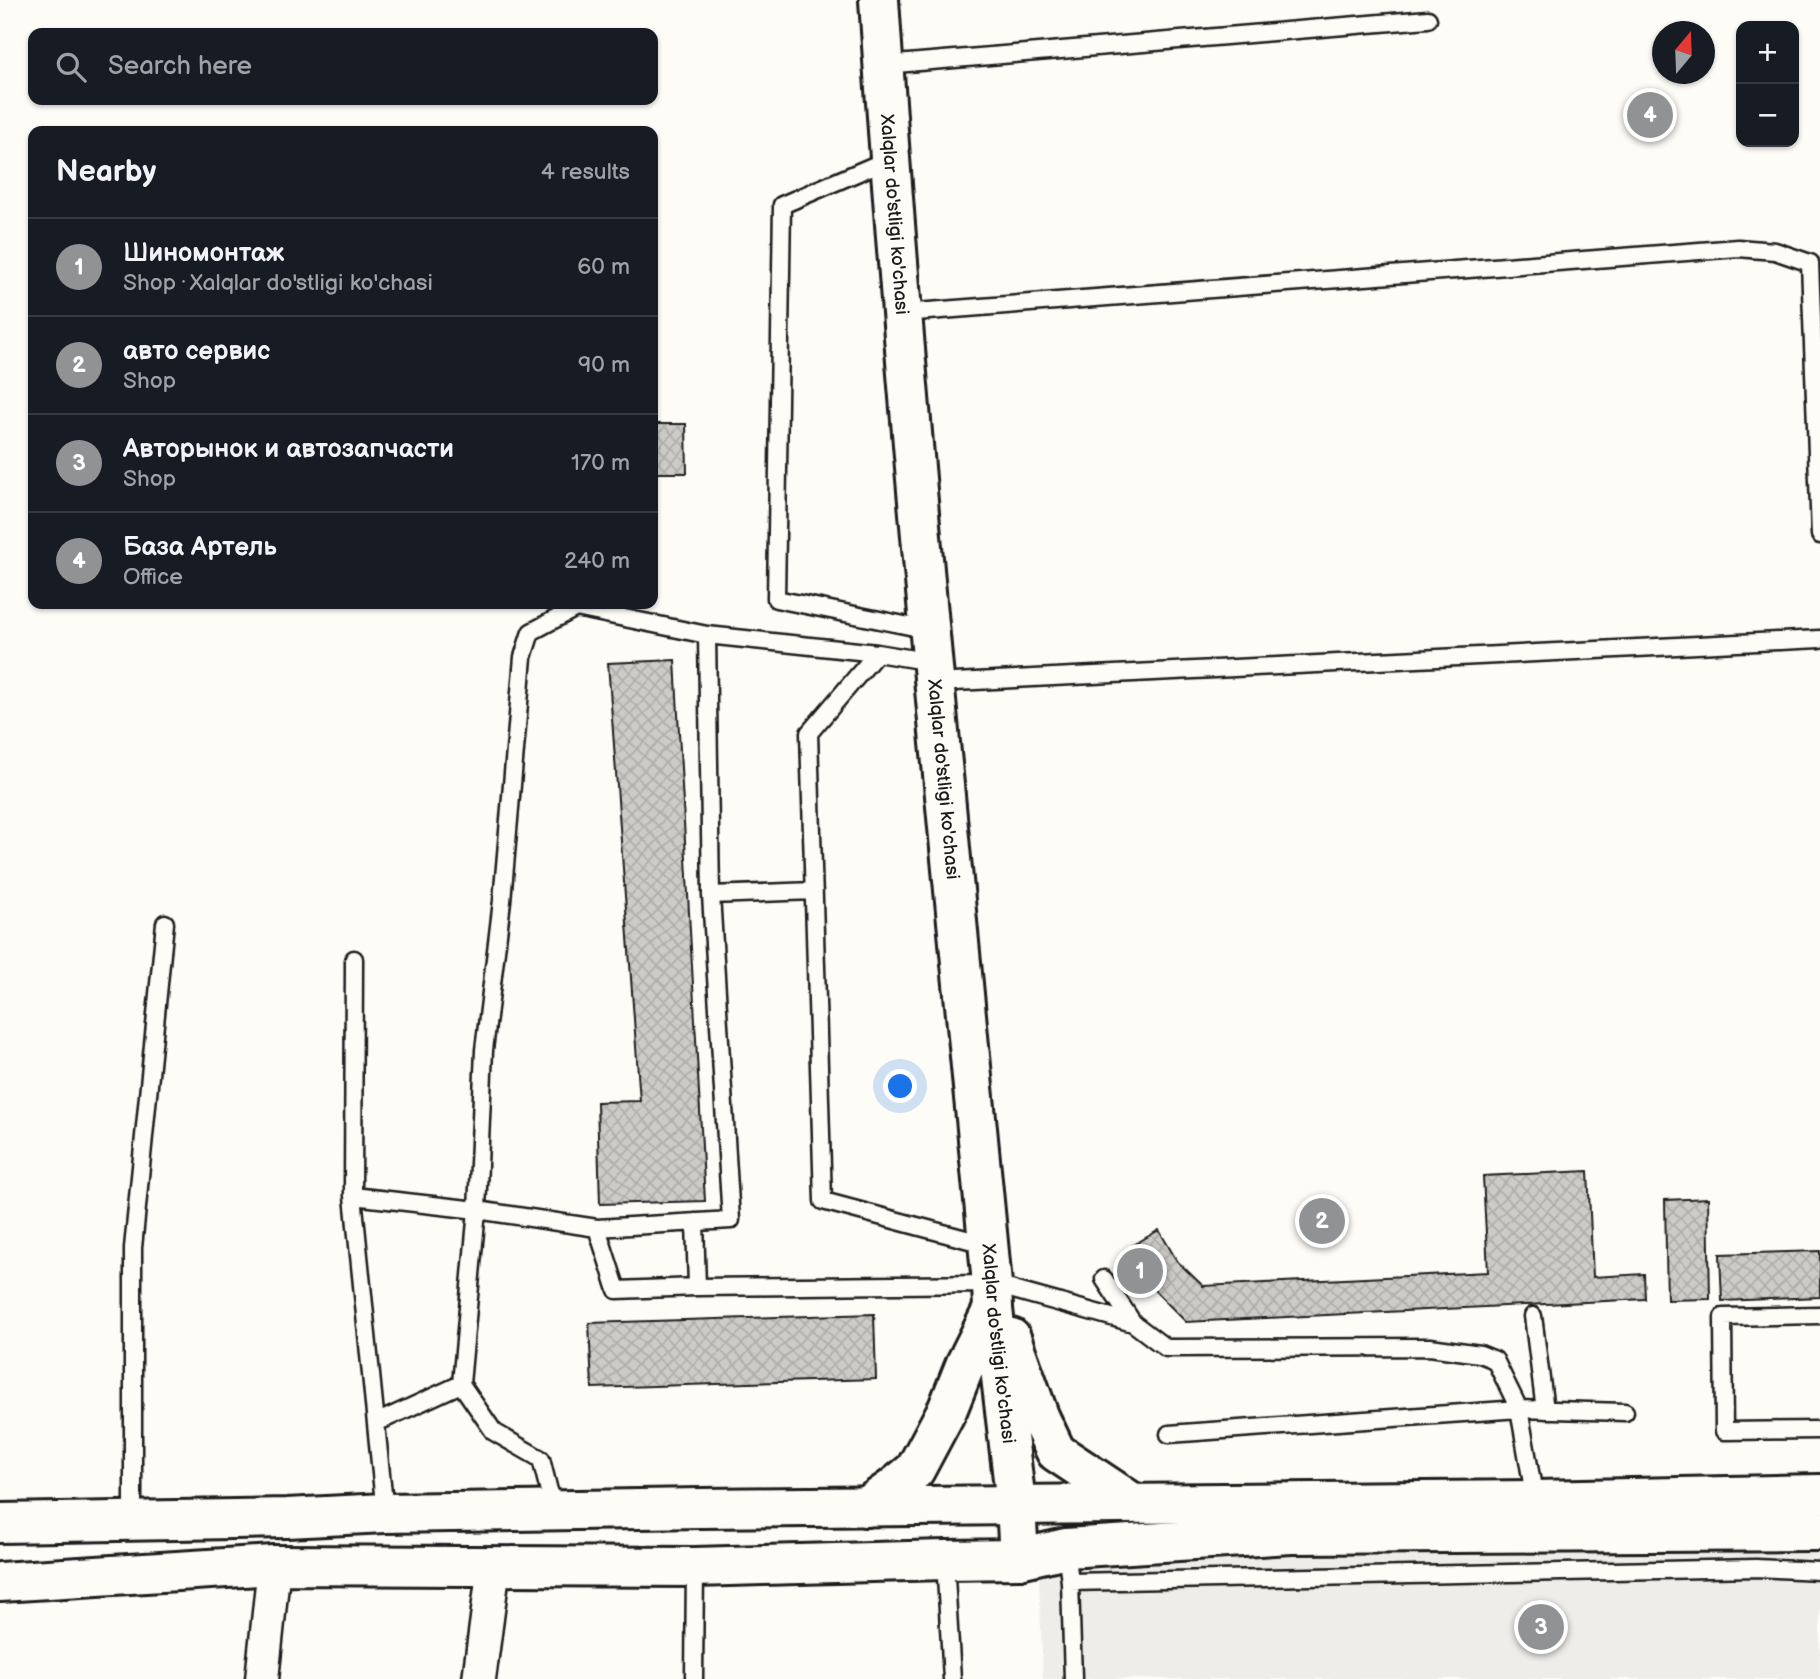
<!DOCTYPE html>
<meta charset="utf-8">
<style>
:root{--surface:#171b24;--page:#20242c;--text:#f1f3f6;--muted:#9ea1a6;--line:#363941;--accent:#919294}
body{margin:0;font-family:"Balsamiq Sans",sans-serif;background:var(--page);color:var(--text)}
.controls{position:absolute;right:21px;top:21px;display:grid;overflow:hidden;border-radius:14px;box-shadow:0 2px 5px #0004}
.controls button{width:63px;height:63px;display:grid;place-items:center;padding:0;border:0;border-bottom:2px solid var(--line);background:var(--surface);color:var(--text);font:35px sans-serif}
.compass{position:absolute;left:1652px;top:21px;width:63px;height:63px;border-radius:50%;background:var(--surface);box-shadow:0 2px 5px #0004;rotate:19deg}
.you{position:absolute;left:901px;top:1087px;width:24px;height:24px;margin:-18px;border:5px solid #fff;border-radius:50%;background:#1a73e8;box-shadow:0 0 0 10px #1a73e833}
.badge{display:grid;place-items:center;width:46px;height:46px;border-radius:50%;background:var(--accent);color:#fff;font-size:23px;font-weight:700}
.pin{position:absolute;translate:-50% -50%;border:4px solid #fff;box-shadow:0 2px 7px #0006}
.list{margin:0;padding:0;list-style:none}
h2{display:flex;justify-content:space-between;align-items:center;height:91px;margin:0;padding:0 28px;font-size:30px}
h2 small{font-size:23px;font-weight:400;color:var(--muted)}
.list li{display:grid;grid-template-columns:46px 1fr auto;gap:21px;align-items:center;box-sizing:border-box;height:98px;padding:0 28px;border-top:2px solid var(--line)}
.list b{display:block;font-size:26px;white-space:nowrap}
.list p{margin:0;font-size:23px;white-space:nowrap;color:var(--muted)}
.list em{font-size:23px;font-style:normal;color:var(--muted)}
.icon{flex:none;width:38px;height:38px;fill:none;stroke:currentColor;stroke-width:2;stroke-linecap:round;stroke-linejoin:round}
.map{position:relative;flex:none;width:1820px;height:1679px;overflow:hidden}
.search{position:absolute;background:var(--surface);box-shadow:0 2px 5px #0004;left:28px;top:28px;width:630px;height:77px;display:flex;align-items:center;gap:18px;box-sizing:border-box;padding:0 24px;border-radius:14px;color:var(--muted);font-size:26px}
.panel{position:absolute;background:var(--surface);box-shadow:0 2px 5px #0004;left:28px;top:126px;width:630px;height:483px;border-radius:14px}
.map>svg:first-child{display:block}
.built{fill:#eeede9}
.building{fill:url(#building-cross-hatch);stroke:#1c1c1c;stroke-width:2}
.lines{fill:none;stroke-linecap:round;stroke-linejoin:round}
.lane-casing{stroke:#1c1c1c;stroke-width:21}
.street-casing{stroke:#1c1c1c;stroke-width:37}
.secondary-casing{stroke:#1c1c1c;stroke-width:44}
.lane{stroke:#fdfcf7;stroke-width:16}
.street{stroke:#fdfcf7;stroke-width:32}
.secondary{stroke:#fdfcf7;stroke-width:38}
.labels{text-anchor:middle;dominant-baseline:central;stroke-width:5;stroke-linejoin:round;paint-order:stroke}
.street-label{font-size:19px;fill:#1c1c1c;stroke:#fdfcf7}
</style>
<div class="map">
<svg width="1820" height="1679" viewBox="0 0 1820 1679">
<defs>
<pattern id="building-cross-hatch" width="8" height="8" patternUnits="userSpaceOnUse" patternTransform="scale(1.75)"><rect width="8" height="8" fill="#cccbc8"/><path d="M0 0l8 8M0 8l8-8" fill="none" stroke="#afaeab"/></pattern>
</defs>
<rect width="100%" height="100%" fill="#fdfcf7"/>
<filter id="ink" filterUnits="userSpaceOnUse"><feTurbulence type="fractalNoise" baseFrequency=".0143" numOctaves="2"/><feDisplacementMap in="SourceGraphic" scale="14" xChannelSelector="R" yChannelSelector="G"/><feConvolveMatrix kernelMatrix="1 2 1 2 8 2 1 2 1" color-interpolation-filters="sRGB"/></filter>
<g filter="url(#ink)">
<!-- built -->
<path class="built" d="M 1820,1547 L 1820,1679 L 1043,1679 L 1038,1554 Z"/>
<!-- building -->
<path class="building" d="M 653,424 L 686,424 L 687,473 L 653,473 Z
M 675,660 L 705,1201 L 600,1204 L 597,1102 L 640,1101 L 608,663 Z
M 1588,1171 L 1593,1277 L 1644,1274 L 1645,1299 L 1186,1322 L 1142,1278 L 1125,1250 L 1159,1230 L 1177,1261 L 1203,1286 L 1488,1272 L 1483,1176 Z
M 1708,1198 L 1710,1299 L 1667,1300 L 1665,1200 Z
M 1820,1251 L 1820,1297 L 1722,1301 L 1720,1254 Z
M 874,1314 L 876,1379 L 592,1388 L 589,1323 Z"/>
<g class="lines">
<defs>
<path id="lane" d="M 884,65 L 1428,19
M 889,159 L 782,205 L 776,599 L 929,630
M 903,313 L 1738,248 L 1775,251 L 1810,263 L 1820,535
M 707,635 L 711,895 L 731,1220 L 597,1228 L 477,1210 L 484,1050 L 502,901 L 523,657 L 531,632 L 576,608 L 707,635 L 877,653 L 932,662
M 877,653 L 809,733 L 823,1201 L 988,1245
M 934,683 L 1820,639
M 711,895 L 814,891
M 354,959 L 353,1196 L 385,1513
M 353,1196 L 477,1210 L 461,1384 L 494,1432 L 541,1459 L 554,1511
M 695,1222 L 697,1287
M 597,1228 L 617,1290 L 697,1287 L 992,1284 L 1133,1323
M 1104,1279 L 1133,1323 L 1166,1348 L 1430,1347 L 1480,1354 L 1495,1360 L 1519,1409 L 1625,1412
M 1820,1315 L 1723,1317 L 1724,1431 L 1820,1430
M 1533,1316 L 1545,1410
M 376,1423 L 461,1384
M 1169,1434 L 1519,1409 L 1535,1500
M 133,1519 L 133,1248 L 165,923
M 1066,1548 L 1070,1582 L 1756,1568 L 1820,1571
M 945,1560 L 952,1679
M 1070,1582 L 1073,1679
M 694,1679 L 695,1567"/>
<path id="street" d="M 262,1679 L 274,1565
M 479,1679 L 494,1565"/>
<g id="secondary">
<path id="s1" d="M 879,0 C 907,429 951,856 992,1284 L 993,1309 L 1016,1504 L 1019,1559"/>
<path d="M 1011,1338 L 1039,1416 L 1056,1452 L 1133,1503"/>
<path d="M 866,1507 L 893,1488 L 915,1470 L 948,1408 L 966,1363 L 993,1309"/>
<path d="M 0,1523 L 287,1518 L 385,1513 L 701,1508 L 1535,1500 L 1820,1494"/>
<path d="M 0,1582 L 274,1565 L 695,1567 L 945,1560 L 1019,1559 L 1066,1548 L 1291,1534 L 1820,1531"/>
</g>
</defs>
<!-- lane casing -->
<use href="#lane" class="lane-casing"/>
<!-- street casing -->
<use href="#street" class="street-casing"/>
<!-- secondary casing -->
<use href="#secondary" class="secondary-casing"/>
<!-- lane -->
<use href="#lane" class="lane"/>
<!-- street -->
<use href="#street" class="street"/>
<!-- secondary -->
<use href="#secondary" class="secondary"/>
</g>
</g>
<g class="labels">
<!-- street labels -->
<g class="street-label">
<text stroke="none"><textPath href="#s1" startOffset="215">Xalqlar do'stligi ko'chasi</textPath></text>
<text stroke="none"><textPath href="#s1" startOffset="782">Xalqlar do'stligi ko'chasi</textPath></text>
<text stroke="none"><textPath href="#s1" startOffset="1349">Xalqlar do'stligi ko'chasi</textPath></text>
</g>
</g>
</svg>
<div class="controls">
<button>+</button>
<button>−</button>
</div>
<svg class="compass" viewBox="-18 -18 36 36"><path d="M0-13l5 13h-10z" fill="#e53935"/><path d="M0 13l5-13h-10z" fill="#9ea1a6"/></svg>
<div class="you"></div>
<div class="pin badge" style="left:1140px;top:1271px">1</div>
<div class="pin badge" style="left:1322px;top:1221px">2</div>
<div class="pin badge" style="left:1541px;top:1627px">3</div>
<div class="pin badge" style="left:1650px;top:115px">4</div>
<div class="search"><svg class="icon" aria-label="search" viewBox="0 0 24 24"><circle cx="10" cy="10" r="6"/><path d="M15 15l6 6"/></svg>Search here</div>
<section class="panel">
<h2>Nearby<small>4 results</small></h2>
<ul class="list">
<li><span class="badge">1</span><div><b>Шиномонтаж</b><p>Shop · Xalqlar do'stligi ko'chasi</p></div><em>60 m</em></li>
<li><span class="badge">2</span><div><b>авто сервис</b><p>Shop</p></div><em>90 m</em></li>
<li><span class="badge">3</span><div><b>Авторынок и автозапчасти</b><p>Shop</p></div><em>170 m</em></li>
<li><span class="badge">4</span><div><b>База Артель</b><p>Office</p></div><em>240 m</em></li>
</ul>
</section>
</div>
